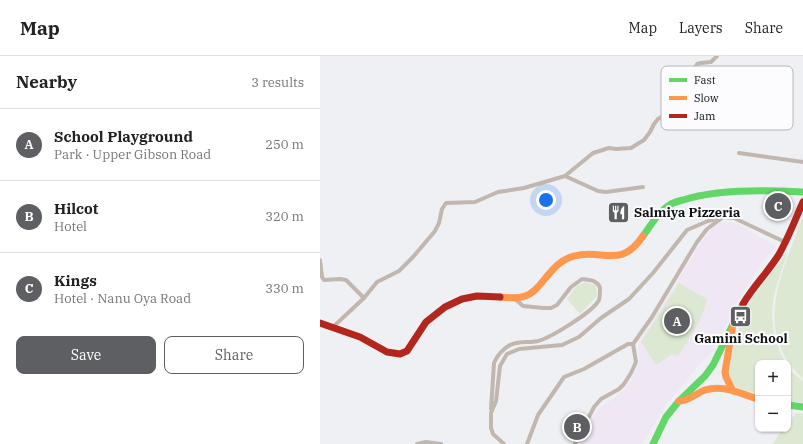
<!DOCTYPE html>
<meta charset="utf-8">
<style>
:root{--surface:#fff;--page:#f2f2f2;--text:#222;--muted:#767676;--line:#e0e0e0;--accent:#5e5f62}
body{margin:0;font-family:"IBM Plex Serif",serif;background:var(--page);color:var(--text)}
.controls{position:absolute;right:12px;bottom:12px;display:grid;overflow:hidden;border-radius:8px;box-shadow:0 1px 3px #0004}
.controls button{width:36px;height:36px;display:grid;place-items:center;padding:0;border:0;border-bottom:1px solid var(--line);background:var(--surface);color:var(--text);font:20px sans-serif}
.you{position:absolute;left:226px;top:144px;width:14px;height:14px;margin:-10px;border:3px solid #fff;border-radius:50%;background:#1a73e8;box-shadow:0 0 0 6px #1a73e833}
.badge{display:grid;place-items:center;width:26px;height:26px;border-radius:50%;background:var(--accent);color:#fff;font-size:13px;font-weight:700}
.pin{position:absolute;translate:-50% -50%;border:2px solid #fff;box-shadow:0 1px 4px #0006}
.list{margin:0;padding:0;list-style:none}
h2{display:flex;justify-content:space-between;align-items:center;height:52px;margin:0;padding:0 16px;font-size:17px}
h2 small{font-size:13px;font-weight:400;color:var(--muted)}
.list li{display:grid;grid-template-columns:26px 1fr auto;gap:12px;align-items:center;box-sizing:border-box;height:72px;padding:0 16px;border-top:1px solid var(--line)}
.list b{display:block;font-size:15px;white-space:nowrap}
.list p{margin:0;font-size:13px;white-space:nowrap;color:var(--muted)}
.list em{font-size:13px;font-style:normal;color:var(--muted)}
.actions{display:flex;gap:8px;padding:12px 16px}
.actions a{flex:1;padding:9px 0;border:1px solid var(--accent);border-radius:8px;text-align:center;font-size:14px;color:var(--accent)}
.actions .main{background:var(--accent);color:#fff}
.map{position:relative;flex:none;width:483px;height:388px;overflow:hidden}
header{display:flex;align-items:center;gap:24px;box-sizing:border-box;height:56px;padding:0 20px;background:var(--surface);border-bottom:1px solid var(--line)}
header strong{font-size:19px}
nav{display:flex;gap:22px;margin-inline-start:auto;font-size:14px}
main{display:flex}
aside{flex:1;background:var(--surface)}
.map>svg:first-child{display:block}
.education{fill:#efe7f3}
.green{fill:#dde8d2}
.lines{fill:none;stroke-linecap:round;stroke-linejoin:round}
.street{stroke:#c1b7ae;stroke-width:4}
.fast{stroke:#63d668;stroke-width:7}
.slow{stroke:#ff974d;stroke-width:7}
.jam{stroke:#b3261e;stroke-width:7}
.labels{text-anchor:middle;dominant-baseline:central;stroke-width:4;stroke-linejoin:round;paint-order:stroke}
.poi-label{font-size:13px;font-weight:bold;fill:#101114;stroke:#fcfcfe;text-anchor:start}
.key{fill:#fcfcfe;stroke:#b5b6b8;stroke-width:1}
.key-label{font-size:11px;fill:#101114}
</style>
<header>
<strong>Map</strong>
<nav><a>Map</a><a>Layers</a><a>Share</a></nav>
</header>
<main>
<aside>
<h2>Nearby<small>3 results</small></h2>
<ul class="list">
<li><span class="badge">A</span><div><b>School Playground</b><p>Park · Upper Gibson Road</p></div><em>250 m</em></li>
<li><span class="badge">B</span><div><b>Hilcot</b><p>Hotel</p></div><em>320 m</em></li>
<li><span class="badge">C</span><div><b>Kings</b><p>Hotel · Nanu Oya Road</p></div><em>330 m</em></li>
</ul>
<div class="actions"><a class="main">Save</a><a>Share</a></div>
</aside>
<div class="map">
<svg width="483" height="388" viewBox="0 0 483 388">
<rect width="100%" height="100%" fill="#eef0f4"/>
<!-- education -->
<path class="education" d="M 402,166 L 412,166 L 419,169 L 456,190 L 443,205 L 417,246 L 394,294 L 378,310 L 346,349 L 329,377 L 321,388 L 254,388 L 279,352 L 300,338 L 311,325 L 319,307 L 319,290 L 322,282 L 382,185 L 391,173 Z"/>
<!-- green -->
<path class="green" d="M 483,160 L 483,323 C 430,273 463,216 483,160 Z
M 468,195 C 458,227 446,249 456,284 C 459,292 461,300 466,307 L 438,307 L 438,338 L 421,333 L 415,330 L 408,321 L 408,313 L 413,291 L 424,258 L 432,243 Z
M 265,226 L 276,229 L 277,240 L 260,258 L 247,243 L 256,230 Z
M 359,227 L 387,243 C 382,265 370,282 358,300 L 352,298 L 336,309 L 321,286 Z
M 468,310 L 472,316 L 483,325 L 483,347 L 468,345 Z
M 476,357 L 483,358 L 483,388 L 452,388 L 463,373 L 468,373 L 468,367 Z"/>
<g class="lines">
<!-- street -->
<path class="street" d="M 419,97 L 483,106
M 245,120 L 273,97 L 289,92 L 296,93 L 311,92 L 324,84 L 330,76 L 334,68 L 338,63 L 348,57 L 366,31 L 377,8 L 381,7 L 391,6 L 397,0
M 0,204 L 2,221 L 4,224 L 20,223 L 26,224 L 44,242
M 13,271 L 44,242 L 57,226 L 79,215 L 93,201 L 115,175 L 119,167 L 122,153 L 126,147 L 155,146 L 178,136 L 204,132 L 245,120 L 278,135 L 286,136 L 323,131
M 313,288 L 332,261 L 377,186 L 387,173 L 402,162
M 171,353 L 174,307 C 177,300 183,293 190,289 C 198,285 209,287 218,285 C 230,282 273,256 279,244 C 280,241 280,235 280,232 C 278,224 269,224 262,223 L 251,231 L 237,249 L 231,252 L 223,252 L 203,250 L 194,242
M 97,388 L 106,386 L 121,388
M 184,388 L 173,378 L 171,372 L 171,357 L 176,345 L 180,310 L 187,298 L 199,293 L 242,289 L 259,281 L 281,262 L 309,243 L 333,217 L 367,174 L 388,165 L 404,161 L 414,162 L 465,186
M 207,388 L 218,359 L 244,321 L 264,313 L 308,288 L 313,288
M 255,388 L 274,351 L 281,343 L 299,333 L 304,328 L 311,317 L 316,306 L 313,288"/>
<!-- fast -->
<path class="fast" d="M 323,180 C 331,169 339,155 351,148 C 355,146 359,145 363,144 C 397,133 448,134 483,136
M 468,349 L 483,351
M 333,388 L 346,361 L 359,345 L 385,320 L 393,309 L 423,248"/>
<!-- slow -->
<path class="slow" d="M 180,241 C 188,242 197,243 205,240 C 222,235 230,206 254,200 C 282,192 300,214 323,180
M 413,268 L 405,316 L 406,321 L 413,335
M 359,345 C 370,345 376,337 385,334 C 403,328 421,338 438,343"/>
<!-- jam -->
<path class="jam" d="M 423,248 C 433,231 447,217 458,200 C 468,183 475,164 483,146
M 0,267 L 40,281 L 67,296 L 80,298 L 87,295 L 106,266 L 125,251 L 142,243 L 157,240 L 180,241"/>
</g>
<!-- icons -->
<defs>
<symbol id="restaurant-square" viewBox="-11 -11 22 22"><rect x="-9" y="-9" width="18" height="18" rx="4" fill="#5e5f62" stroke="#fcfcfe"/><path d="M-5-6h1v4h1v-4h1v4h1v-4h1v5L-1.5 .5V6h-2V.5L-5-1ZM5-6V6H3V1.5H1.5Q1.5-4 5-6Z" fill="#fff"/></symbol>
<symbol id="bus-square" viewBox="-11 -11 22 22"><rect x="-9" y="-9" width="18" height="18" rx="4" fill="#5e5f62" stroke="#fcfcfe"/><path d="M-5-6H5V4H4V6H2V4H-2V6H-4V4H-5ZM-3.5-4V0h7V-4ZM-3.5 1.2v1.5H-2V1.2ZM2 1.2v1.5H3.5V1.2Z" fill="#fff"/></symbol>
</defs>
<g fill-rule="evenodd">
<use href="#restaurant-square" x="286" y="144" width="25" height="25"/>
<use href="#bus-square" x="408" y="248" width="25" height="25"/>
</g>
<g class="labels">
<!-- poi labels -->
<g class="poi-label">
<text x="314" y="156">Salmiya Pizzeria</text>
<text x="421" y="282" text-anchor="middle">Gamini School</text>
</g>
</g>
<!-- legend -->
<rect x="341" y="10" width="132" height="64" rx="6" class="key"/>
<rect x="349" y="22" width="18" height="4" fill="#63d668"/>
<rect x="349" y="40" width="18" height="4" fill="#ff974d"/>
<rect x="349" y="58" width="18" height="4" fill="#b3261e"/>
<g class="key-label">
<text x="374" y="28">Fast</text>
<text x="374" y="46">Slow</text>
<text x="374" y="64">Jam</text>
</g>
</svg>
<div class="controls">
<button>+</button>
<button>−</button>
</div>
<div class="you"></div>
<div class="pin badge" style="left:357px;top:265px">A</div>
<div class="pin badge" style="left:257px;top:371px">B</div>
<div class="pin badge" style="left:458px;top:150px">C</div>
</div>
</main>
